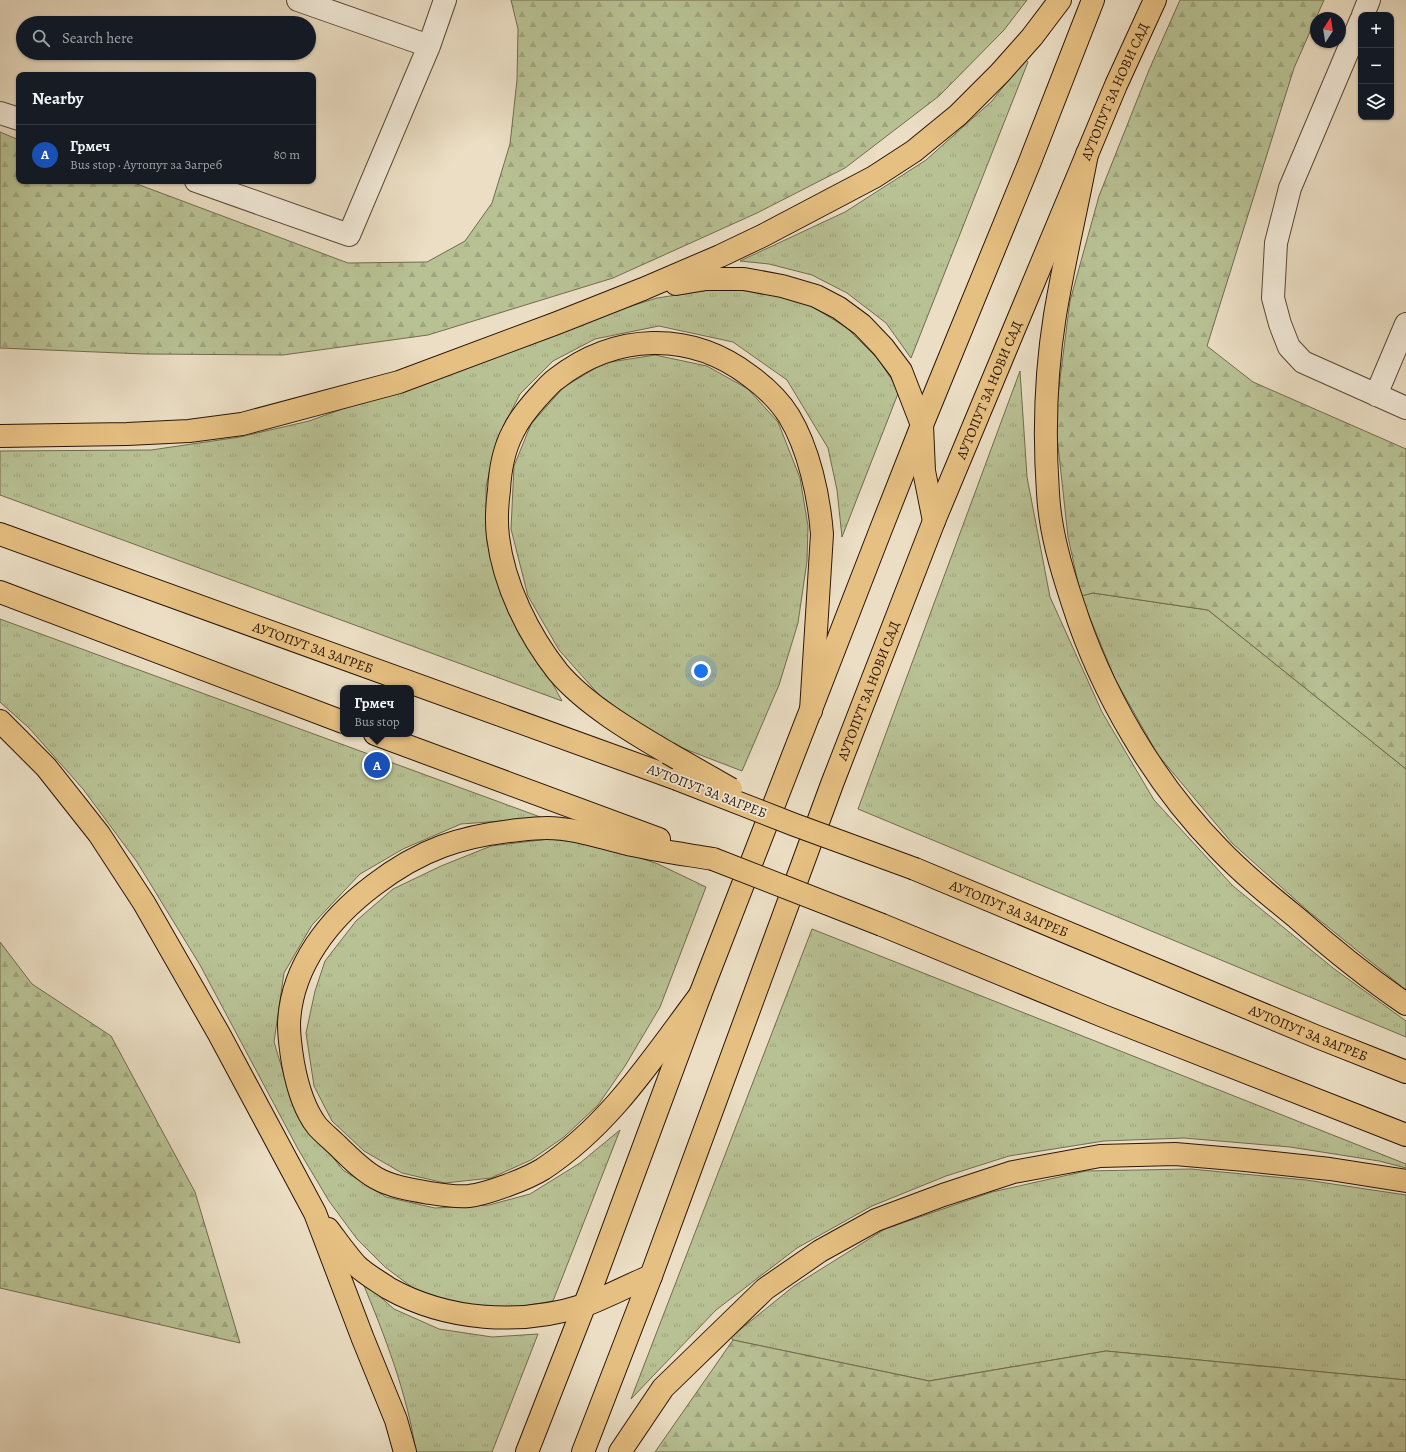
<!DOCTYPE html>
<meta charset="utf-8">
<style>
:root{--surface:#171b24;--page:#20242c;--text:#f1f3f6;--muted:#9ea1a6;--line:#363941;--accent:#c59692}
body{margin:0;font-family:Alegreya,serif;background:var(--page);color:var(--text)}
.controls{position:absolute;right:12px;top:12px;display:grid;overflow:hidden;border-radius:8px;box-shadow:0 1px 3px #0004}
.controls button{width:36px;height:36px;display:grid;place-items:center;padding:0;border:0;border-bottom:1px solid var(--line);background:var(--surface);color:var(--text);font:20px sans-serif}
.compass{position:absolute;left:1310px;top:12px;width:36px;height:36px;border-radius:50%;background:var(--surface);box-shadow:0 1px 3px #0004;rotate:12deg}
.you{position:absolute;left:701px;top:671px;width:14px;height:14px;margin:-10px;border:3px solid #fff;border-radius:50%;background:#1a73e8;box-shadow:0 0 0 6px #1a73e833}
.badge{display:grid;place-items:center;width:26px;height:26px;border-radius:50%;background:var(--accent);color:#fff;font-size:13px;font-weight:700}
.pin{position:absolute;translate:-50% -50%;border:2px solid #fff;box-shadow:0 1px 4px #0006}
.popup{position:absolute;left:340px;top:685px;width:74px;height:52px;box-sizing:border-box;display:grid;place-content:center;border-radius:8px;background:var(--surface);filter:drop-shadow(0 1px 3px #0005);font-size:13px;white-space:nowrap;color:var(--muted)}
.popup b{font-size:15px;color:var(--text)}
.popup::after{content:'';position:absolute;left:50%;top:100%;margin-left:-8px;border:8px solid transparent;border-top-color:var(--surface)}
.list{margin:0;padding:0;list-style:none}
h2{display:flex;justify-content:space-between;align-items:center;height:52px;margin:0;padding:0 16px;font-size:17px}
h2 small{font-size:13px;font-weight:400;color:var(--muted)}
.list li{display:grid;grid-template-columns:26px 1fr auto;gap:12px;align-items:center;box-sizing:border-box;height:60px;padding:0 16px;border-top:1px solid var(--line)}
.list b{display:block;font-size:15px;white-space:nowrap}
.list p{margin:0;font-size:13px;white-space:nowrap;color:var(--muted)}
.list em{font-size:13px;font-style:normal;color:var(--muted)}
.icon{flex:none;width:22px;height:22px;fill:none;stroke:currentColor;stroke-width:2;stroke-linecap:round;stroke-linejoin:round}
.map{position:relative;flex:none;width:1406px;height:1452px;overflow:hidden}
.search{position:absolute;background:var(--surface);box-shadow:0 1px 3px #0004;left:16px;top:16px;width:300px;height:44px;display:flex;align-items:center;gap:10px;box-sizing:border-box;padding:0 14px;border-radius:22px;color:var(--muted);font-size:15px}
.panel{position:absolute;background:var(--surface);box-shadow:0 1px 3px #0004;left:16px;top:72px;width:300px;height:112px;border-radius:8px}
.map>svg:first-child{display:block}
.grass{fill:url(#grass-tufts);stroke:#726c4e}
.forest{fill:url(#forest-firs);stroke:#726c4e}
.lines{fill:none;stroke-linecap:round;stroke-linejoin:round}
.minor-casing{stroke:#5b4836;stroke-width:24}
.major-casing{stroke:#2b1607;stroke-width:24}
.highway-casing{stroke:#2b1607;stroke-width:24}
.minor{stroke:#f2ead9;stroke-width:22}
.major{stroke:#e6bf82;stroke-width:22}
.highway{stroke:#e6bf82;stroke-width:22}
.highway-bridge-casing{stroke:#2b1607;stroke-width:24;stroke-linecap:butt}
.highway-bridge{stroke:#e6bf82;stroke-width:22}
.labels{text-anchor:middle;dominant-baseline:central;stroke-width:3.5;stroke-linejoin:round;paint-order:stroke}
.street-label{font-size:14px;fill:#2b1607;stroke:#f2ead9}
</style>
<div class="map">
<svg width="1406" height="1452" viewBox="0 0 1406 1452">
<defs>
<pattern id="grass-tufts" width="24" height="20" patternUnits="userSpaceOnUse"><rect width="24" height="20" fill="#b8c194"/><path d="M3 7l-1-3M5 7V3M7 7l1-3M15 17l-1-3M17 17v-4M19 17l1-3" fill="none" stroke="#9ea57e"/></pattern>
<pattern id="forest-firs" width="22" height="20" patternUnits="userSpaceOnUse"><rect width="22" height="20" fill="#b8c194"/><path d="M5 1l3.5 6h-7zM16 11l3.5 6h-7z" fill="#9ea57e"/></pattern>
</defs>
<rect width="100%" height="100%" fill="#ebdec4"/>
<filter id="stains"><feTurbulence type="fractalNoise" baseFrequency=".005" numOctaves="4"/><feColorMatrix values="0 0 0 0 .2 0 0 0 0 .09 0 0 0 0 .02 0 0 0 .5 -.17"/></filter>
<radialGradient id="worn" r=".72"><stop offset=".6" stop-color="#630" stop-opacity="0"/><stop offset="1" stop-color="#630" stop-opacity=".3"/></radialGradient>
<!-- grass -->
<path class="grass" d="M 1025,59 L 1028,62 L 911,358 L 886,323 L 847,293 L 812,275 L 769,264 L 740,261 L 845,212 L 926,160 L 992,101 Z
M 715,289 L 765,292 L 806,303 L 846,327 L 879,360 L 899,391 L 842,537 L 837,490 L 828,448 L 787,380 L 733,342 L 659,326 L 595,339 L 553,361 L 520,394 L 497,439 L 486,487 L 487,542 L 519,621 L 562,701 L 0,495 L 0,451 L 151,450 L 240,437 L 309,421 L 609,313 L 657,298 Z
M 655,355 L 707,366 L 748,389 L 778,422 L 800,478 L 808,526 L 807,561 L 798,623 L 779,685 L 742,771 L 659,739 L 608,705 L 559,650 L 528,596 L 511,529 L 514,466 L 531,424 L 564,387 L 604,363 Z
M 1020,371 L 1027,477 L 1050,597 L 1102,712 L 1154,800 L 1233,886 L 1333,968 L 1406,1021 L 1406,1037 L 858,809 Z
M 1093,593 L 1208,610 L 1406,769 L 1406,990 L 1308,911 L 1232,843 L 1158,755 L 1115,679 L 1081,596 Z
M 0,619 L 543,818 L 461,824 L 403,849 L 360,874 L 312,925 L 284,973 L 274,1042 L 294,1108 L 343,1170 L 386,1197 L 435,1208 L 489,1205 L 530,1194 L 580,1163 L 620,1130 L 553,1301 L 524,1306 L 490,1309 L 451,1303 L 413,1288 L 385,1267 L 357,1239 L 329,1201 L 298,1149 L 200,965 L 137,862 L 83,789 L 29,728 L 0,702 Z
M 549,839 L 599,844 L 658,864 L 706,887 L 660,1007 L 625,1066 L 598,1105 L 564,1137 L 531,1160 L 491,1178 L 445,1183 L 402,1173 L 364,1151 L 332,1121 L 314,1086 L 306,1033 L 315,991 L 325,961 L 356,921 L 393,889 L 441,866 L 491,846 Z
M 812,929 L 1406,1164 L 1406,1168 L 1379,1161 L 1290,1147 L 1184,1138 L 1104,1141 L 1009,1156 L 946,1176 L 872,1206 L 797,1248 L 716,1310 L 631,1399 Z
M 1191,1169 L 1306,1180 L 1406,1195 L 1406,1380 L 1106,1351 L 929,1381 L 733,1340 L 731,1337 L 794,1286 L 885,1229 L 992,1192 L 1086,1171 Z
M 362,1281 L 394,1309 L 439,1329 L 492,1337 L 538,1334 L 492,1452 L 416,1452 C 407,1393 385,1336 362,1281 Z"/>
<!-- forest -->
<path class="forest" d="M 511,0 L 1027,0 L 1004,30 L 939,96 L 845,168 L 757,213 L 613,278 L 428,335 L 283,355 L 144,354 L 0,348 L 0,132 L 19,140 L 19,181 L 129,181 L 348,263 L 427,262 L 465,241 L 492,203 L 510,144 L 517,80 L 518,29 Z
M 1180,0 L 1324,0 L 1294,68 L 1207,346 L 1253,382 L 1406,449 L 1406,769 L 1208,610 L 1093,593 L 1081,596 L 1068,537 L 1055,418 L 1070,301 L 1099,196 L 1149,70 Z
M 0,942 L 32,984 L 111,1036 L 195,1192 L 240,1343 L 0,1288 Z
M 733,1340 L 929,1381 L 1106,1351 L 1406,1380 L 1406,1452 L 655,1452 Z"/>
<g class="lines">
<defs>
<path id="minor" d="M 298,0 L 429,46
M 1363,15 L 1369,0
M 1361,20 L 1290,188 L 1276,243 L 1273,298 L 1280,324 L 1289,347 L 1303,362 L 1406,408
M 0,113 L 19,119
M 196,181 L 349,235 L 429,46 L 445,0
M 1376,395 L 1406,324"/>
<g id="major">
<path d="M 527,1452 L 592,1286 L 700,995 L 881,529 L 922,425 L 1029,164 L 1093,0"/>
<path id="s1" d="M 583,1452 L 651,1276 L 832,784 L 934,521 L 1116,85 L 1155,0"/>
</g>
<g id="highway">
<path d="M 1087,154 C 1077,207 1064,261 1055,315 C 1046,371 1044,436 1048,493 C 1050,531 1061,568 1073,604 C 1101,692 1154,783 1219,849 C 1243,874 1270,896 1297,918 C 1332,949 1368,978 1406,1004"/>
<path d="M 676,284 L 706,279 L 744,279 L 782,286 L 816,296 L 839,308 L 862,325 L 883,347 L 901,371 L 922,425 L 924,471 L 934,521"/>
<path d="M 0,436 L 127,434 L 189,431 L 242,424 L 399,382 L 557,323 L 643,289 L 720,256 L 764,235 L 874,177 L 914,151 L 958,115 L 1000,73 L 1032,37 L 1060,0"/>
<path id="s2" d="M 0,534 L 677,779"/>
<path d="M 0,592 L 343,722"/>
<path d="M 0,721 L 46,767 L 99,834 L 144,903 L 219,1034 L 315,1213 L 363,1339 L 396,1420 L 405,1452"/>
<path d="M 375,734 L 659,839"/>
<path d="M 668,753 C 632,732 585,704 558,672 C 528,634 504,585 498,537 C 496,521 497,505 499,490 C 500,470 504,449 513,432 C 519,419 529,407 538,397 C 544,391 549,384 556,379 C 615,333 690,330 750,376 C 765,387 779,400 789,416 C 809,449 819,496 822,534 L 811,711"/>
<path id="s3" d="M 915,869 L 1315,1036 L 1406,1072"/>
<path d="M 882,925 L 1103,1016 L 1406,1135"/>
<path d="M 700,995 C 652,1059 610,1125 543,1169 C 527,1179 487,1194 469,1196 C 456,1197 442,1195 430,1193 C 412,1190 392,1187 376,1178 C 362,1170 349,1157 337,1145 C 331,1139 323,1133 317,1126 C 303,1108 297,1085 293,1063 C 291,1051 289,1037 289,1024 C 291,966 330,918 374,885 C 421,849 461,836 519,830 C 528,829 538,828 547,828 C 573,828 599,837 624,843 C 653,850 683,854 713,859"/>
<path d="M 328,1229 C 337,1241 346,1254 356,1265 C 365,1274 378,1281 388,1288 C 447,1321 520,1326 585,1305 C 607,1297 629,1285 651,1276"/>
<path d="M 620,1452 L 663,1388 L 765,1289 L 820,1251 L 876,1220 L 943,1195 L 1013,1172 L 1100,1156 L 1175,1154 L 1245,1160 L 1330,1169 L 1406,1181"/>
</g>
</defs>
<!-- minor casing -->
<use href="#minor" class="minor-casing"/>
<!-- major casing -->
<use href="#major" class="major-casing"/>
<!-- highway casing -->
<use href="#highway" class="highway-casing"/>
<!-- minor -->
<use href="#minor" class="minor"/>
<!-- major -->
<use href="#major" class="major"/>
<!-- highway -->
<use href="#highway" class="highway"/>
<defs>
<path id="highway-bridge" d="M 668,753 L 731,789
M 677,779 L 795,825 L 915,869
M 713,859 L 882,925"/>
</defs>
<!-- highway-bridge casing -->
<use href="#highway-bridge" class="highway-bridge-casing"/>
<!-- highway-bridge -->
<use href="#highway-bridge" class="highway-bridge"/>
</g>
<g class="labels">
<!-- street labels -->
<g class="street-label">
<text stroke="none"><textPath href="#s1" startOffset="1461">АУТОПУТ ЗА НОВИ САД</textPath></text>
<text stroke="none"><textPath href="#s1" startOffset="1137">АУТОПУТ ЗА НОВИ САД</textPath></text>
<text stroke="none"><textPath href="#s2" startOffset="333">АУТОПУТ ЗА ЗАГРЕБ</textPath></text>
<text stroke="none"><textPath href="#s1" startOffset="813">АУТОПУТ ЗА НОВИ САД</textPath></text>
<text transform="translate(707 791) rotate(21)">АУТОПУТ ЗА ЗАГРЕБ</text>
<text stroke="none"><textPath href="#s3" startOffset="102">АУТОПУТ ЗА ЗАГРЕБ</textPath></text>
<text stroke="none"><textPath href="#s3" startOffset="426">АУТОПУТ ЗА ЗАГРЕБ</textPath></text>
</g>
</g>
<rect width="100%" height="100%" filter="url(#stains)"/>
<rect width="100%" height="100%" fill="url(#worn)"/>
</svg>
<div class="controls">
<button>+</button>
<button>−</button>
<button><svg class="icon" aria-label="layers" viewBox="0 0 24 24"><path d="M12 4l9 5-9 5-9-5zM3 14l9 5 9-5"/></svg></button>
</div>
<svg class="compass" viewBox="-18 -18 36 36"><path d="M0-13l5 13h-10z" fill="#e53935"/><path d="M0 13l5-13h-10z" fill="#9ea1a6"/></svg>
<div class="you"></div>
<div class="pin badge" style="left:377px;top:765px;background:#1a4fb4">A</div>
<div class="popup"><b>Грмеч</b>Bus stop</div>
<div class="search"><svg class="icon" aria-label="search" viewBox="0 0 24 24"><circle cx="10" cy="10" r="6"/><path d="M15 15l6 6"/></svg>Search here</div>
<section class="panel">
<h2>Nearby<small></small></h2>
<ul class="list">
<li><span class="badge" style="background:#1a4fb4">A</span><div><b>Грмеч</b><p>Bus stop · Аутопут за Загреб</p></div><em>80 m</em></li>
</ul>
</section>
</div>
